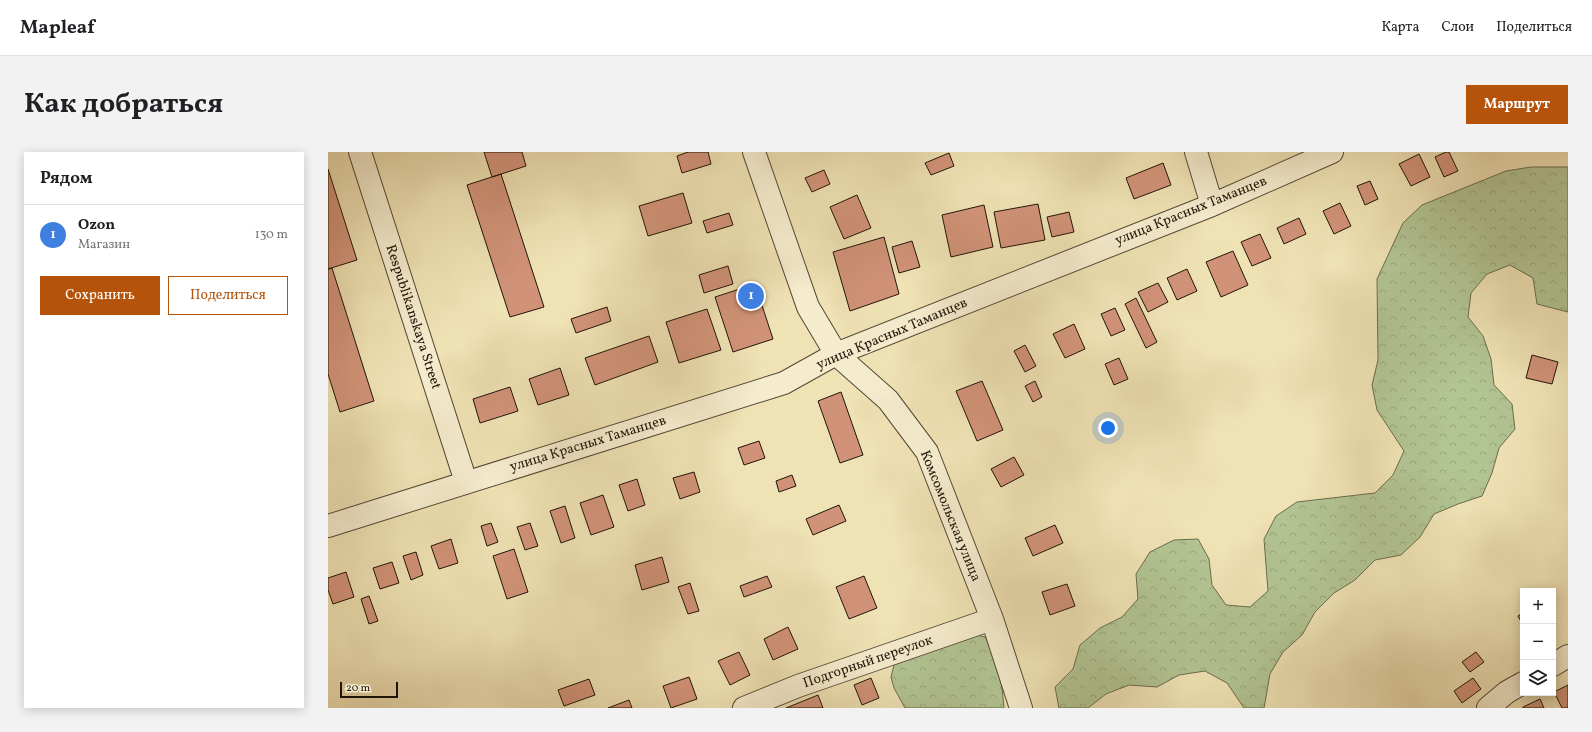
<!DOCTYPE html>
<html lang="ru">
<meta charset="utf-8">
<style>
:root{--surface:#fff;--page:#f2f2f2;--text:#202124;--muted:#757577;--line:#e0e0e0;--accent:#b45309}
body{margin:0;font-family:Vollkorn,serif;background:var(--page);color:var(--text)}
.controls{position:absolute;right:12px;bottom:12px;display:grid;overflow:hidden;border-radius:0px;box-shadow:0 2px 10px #0003}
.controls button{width:36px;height:36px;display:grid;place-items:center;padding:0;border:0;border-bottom:1px solid var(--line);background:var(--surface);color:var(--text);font:20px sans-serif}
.scale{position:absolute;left:12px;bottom:10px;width:58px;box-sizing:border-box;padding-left:4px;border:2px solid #211409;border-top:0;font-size:11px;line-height:14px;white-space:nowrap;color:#211409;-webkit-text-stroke:3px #f5ecce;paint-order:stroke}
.you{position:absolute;left:780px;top:276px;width:14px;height:14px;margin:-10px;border:3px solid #fff;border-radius:50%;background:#1a73e8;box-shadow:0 0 0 6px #1a73e833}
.badge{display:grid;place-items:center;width:26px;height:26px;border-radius:50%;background:var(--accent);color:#fff;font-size:13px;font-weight:700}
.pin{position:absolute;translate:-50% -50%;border:2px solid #fff;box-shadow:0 1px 4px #0006}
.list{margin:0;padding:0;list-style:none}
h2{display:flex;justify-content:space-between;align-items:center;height:52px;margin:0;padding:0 16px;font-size:17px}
h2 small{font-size:13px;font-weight:400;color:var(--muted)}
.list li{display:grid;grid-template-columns:26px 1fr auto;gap:12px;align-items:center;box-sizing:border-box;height:60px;padding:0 16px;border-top:1px solid var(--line)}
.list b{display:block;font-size:15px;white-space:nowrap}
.list p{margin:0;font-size:13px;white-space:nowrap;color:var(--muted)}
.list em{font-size:13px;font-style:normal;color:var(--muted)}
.actions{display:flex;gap:8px;padding:12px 16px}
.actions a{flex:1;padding:9px 0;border:1px solid var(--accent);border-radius:0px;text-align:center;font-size:14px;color:var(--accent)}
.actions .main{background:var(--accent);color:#fff}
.icon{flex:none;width:22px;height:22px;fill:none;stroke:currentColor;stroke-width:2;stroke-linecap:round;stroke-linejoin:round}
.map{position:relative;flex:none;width:1240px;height:556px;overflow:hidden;border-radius:0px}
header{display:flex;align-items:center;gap:24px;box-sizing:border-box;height:56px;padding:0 20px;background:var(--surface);border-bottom:1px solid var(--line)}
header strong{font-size:19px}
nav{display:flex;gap:22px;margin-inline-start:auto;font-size:14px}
.intro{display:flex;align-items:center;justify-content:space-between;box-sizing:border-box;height:96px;padding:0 24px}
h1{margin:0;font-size:28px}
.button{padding:10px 18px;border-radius:0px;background:var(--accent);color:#fff;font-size:14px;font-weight:700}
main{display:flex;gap:24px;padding:0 24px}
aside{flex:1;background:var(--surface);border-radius:0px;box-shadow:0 2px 10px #0003}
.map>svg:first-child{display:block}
.forest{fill:url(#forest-crowns);stroke:#6a6c4e}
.building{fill:#d19378;stroke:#211409}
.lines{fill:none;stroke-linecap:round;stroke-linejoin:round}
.minor-casing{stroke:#544834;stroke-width:24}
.minor{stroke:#f5ecce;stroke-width:22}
.labels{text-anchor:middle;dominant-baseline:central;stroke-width:3;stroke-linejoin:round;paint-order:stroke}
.street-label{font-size:14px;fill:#211409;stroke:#f5ecce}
</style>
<header>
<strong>Mapleaf</strong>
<nav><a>Карта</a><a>Слои</a><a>Поделиться</a></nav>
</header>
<div class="intro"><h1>Как добраться</h1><a class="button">Маршрут</a></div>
<main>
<aside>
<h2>Рядом<small></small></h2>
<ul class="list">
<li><span class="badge" style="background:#3f7fe0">1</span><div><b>Ozon</b><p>Магазин</p></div><em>130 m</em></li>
</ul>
<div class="actions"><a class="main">Сохранить</a><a>Поделиться</a></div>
</aside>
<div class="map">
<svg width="1240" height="556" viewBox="0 0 1240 556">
<defs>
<pattern id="forest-crowns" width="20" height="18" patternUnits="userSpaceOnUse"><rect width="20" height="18" fill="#b2c492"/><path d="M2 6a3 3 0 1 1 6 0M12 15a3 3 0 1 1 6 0" fill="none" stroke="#99a87d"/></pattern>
</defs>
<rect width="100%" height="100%" fill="#efe2b4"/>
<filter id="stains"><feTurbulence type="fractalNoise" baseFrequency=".005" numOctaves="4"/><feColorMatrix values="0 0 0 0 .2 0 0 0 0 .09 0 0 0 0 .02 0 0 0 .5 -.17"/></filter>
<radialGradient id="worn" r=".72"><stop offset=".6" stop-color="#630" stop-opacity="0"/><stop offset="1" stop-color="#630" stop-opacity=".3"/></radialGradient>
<!-- forest -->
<path class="forest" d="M 1203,15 L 1240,15 L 1240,160 L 1209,152 L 1205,126 L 1182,113 L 1159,122 L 1143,141 L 1140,165 L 1155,184 L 1163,207 L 1166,233 L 1184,252 L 1187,277 L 1171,296 L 1164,321 L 1154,344 L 1130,352 L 1106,362 L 1092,385 L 1073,403 L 1047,408 L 1027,428 L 1006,441 L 987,460 L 974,483 L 955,500 L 942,522 L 936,556 L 916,556 L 899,531 L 877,519 L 851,523 L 829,535 L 801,533 L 778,542 L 760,556 L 731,556 L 727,535 L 745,517 L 752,493 L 772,476 L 794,465 L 810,447 L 808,422 L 822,400 L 846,388 L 870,387 L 881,407 L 884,433 L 898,453 L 922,455 L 940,439 L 936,387 L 948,364 L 969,350 L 1047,341 L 1065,323 L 1076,299 L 1049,258 L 1044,233 L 1050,208 L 1049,127 L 1075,71 L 1094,53 L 1178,19 Z
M 645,482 L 657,485 C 671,506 674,532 676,556 L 577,556 L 566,536 L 563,525 L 566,513 Z"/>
<!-- building -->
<path class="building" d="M 156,0 L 194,0 L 198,14 L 164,25 Z
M 360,0 L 380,0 L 383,12 L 354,21 L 349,4 Z
M 1118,0 L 1121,0 L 1130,19 L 1116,25 L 1107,5 Z
M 621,1 L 626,14 L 603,23 L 597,11 Z
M 1091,2 L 1102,25 L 1083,34 L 1071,12 Z
M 835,11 L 843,33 L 806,47 L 798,26 Z
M 0,17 L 29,108 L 0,117 Z
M 496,18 L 502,32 L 484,40 L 477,26 Z
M 173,22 L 216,155 L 182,165 L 139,33 Z
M 1042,29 L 1050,47 L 1037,53 L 1029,34 Z
M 355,41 L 364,71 L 320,84 L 311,54 Z
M 529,43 L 543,76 L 516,87 L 502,55 Z
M 1012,51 L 1023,74 L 1006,82 L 995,59 Z
M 710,52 L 717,88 L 673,96 L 666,60 Z
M 656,53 L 665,95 L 623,105 L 614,63 Z
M 741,60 L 746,80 L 724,85 L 719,65 Z
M 401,61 L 405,73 L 379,81 L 375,69 Z
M 971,66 L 978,82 L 956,92 L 949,76 Z
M 932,82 L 943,106 L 924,114 L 913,90 Z
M 556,85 L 571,142 L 522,159 L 505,100 Z
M 584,89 L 592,115 L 571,121 L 564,95 Z
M 905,99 L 920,133 L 893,145 L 878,110 Z
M 400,114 L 405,132 L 376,141 L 371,123 Z
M 4,116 L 46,249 L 12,260 L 0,222 L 0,117 Z
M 859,117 L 869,139 L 849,148 L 839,126 Z
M 830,131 L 840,150 L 820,160 L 810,140 Z
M 427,132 L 445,187 L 405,200 L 387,145 Z
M 808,146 L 829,190 L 818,196 L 797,152 Z
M 279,155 L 283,169 L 248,181 L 243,167 Z
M 787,156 L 797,178 L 783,184 L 773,162 Z
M 379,157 L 393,198 L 351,211 L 338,170 Z
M 746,172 L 757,197 L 737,206 L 725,182 Z
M 321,184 L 330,210 L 267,233 L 257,206 Z
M 697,193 L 708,214 L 697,220 L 686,199 Z
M 1204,203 L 1230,210 L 1224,232 L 1198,226 Z
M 791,206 L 800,227 L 786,233 L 777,212 Z
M 232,216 L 241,243 L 210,253 L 201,227 Z
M 654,229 L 675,278 L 649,289 L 628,239 Z
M 707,229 L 714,245 L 705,250 L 697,234 Z
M 182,235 L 190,259 L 152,271 L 145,247 Z
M 513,240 L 535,303 L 512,311 L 490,249 Z
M 431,289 L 437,306 L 416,313 L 410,296 Z
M 686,305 L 696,323 L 673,335 L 663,317 Z
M 366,320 L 372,340 L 352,347 L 345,326 Z
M 464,323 L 468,334 L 451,340 L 448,329 Z
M 309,327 L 317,353 L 300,359 L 291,333 Z
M 275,343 L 286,375 L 263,383 L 252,351 Z
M 511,353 L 518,369 L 485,383 L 478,367 Z
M 237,354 L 247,386 L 233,391 L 222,359 Z
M 163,371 L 170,390 L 159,394 L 153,374 Z
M 202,371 L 210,394 L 197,398 L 189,375 Z
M 727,373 L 735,391 L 705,404 L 697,386 Z
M 123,387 L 130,411 L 111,417 L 103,394 Z
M 186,397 L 200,440 L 179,447 L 165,404 Z
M 88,400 L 95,423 L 83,428 L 75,404 Z
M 334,405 L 341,430 L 314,438 L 307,413 Z
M 64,410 L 71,431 L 52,437 L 45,416 Z
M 18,420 L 26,445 L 5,452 L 0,438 L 0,426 Z
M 439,424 L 444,435 L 416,445 L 412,434 Z
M 536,424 L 549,456 L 521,467 L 508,435 Z
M 362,431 L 371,459 L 360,462 L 350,435 Z
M 739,432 L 747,454 L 722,463 L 714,440 Z
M 41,444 L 50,469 L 41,472 L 33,447 Z
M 1195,461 L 1195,473 L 1190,464 Z
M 460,475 L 470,497 L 445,508 L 436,487 Z
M 411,500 L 422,523 L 402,533 L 390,509 Z
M 1148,500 L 1156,510 L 1142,520 L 1134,510 Z
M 361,525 L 369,547 L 343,556 L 335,534 Z
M 543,526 L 551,546 L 534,553 L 526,533 Z
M 1145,526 L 1153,537 L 1134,551 L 1126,539 Z
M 261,527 L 267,543 L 236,554 L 230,538 Z
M 1240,533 L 1240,556 L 1234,556 L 1226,540 Z
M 490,543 L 495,556 L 458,556 Z
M 1212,547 L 1216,556 L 1195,556 L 1195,555 Z
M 301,548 L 304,556 L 280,556 Z"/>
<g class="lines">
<defs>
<path id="minor" d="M 32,0 L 138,330
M 426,0 L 480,155 L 508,202 L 560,248 L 599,300 L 664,467 L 693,556
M 868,0 L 884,53
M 0,374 L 456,231 L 508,202 L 884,53 L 1004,0
M 1225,513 L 1240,504
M 416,556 L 470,534 L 664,467
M 1160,556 L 1179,540 L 1195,531"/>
</defs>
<!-- minor casing -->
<use href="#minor" class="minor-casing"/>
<!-- minor -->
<use href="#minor" class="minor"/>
</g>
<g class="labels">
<!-- street labels -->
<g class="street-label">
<text transform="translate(863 59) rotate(-22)">улица Красных Таманцев</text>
<text transform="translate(85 165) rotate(72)">Respublikanskaya Street</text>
<text transform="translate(564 182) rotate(-23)">улица Красных Таманцев</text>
<text transform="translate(260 292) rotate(-17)">улица Красных Таманцев</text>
<text transform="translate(622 364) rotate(68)">Комсомольская улица</text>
<text transform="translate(540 510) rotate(-19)">Подгорный переулок</text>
</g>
</g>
<rect width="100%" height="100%" filter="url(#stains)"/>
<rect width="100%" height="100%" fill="url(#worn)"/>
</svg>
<div class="controls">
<button>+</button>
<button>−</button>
<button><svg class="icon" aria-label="layers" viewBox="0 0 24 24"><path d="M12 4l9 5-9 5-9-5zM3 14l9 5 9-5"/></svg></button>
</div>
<div class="scale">20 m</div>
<div class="you"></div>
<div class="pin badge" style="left:423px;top:144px;background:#3f7fe0">1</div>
</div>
</main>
